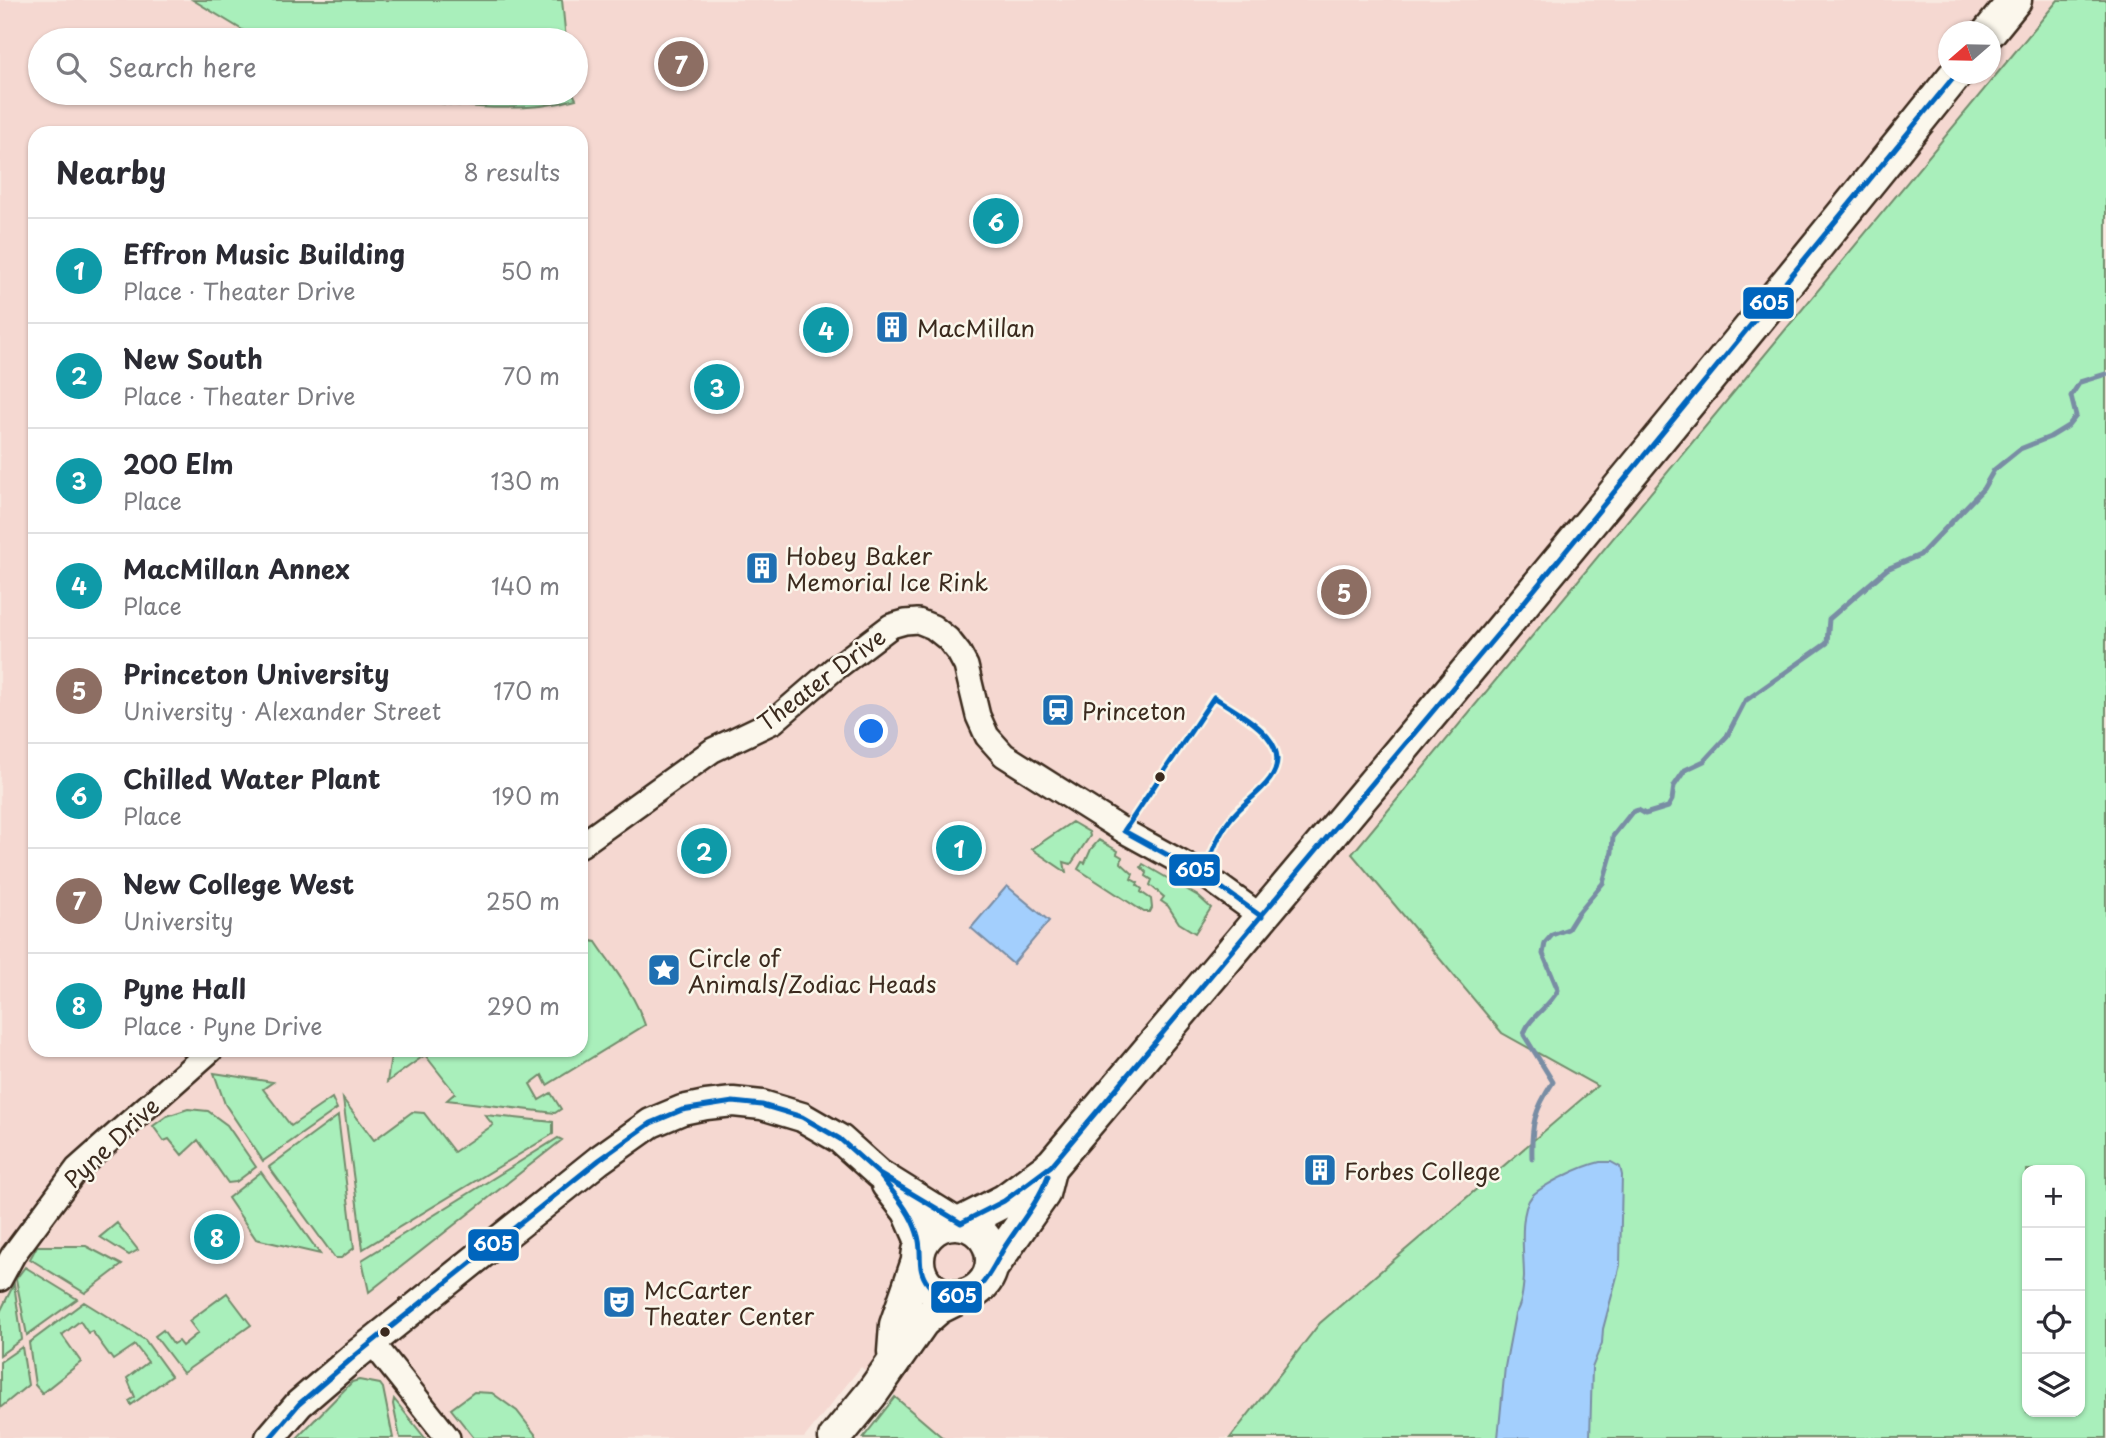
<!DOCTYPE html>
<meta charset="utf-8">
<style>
:root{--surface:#fff;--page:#f7f7f7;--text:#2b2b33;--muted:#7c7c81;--line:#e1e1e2;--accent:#7c3aed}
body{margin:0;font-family:"Playpen Sans",sans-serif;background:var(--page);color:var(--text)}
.controls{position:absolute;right:21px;bottom:21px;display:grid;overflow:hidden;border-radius:14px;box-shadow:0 2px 5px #0004}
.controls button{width:63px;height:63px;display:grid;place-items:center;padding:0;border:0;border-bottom:2px solid var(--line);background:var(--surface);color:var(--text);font:35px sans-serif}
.compass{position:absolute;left:1938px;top:21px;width:63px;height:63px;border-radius:50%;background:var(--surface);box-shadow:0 2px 5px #0004;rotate:250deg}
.you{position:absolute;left:872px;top:732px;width:24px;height:24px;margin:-18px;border:5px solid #fff;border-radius:50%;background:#1a73e8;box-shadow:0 0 0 10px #1a73e833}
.badge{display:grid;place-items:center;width:46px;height:46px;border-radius:50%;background:var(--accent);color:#fff;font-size:23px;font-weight:700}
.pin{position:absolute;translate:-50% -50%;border:4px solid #fff;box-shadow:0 2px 7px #0006}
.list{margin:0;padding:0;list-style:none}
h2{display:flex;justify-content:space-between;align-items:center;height:91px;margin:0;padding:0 28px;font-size:30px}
h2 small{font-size:23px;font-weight:400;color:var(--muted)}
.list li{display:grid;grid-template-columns:46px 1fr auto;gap:21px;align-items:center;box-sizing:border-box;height:105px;padding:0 28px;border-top:2px solid var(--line)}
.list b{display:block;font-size:26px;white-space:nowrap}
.list p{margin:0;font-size:23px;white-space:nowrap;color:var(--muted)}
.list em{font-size:23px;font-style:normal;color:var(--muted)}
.icon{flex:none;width:38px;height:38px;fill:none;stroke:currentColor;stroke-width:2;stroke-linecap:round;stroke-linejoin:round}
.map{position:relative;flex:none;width:2106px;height:1438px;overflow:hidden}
.search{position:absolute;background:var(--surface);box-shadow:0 2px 5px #0004;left:28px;top:28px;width:560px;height:77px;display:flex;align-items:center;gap:18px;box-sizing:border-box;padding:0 24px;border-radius:38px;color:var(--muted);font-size:26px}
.panel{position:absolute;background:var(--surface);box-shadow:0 2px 5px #0004;left:28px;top:126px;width:560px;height:931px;border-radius:21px}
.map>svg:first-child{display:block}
.built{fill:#f5d8d1;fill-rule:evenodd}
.green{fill:#a9efbb;stroke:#728c6c;stroke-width:2;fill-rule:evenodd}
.water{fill:#a3cffd;stroke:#798da4;stroke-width:2}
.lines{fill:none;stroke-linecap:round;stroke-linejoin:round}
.stream{stroke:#798da4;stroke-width:5}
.minor-casing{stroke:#3b2a1e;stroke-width:28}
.tertiary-casing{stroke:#3b2a1e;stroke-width:33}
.secondary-casing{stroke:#3b2a1e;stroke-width:37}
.minor{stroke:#fbf7ec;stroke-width:23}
.tertiary{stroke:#fbf7ec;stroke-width:28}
.secondary{stroke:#fbf7ec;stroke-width:32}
.bus-1-casing{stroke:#fbf7ec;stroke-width:10}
.bus-1{stroke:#0065bd;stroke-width:5}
.bus-dot{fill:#3b2a1e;stroke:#fbf7ec;stroke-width:2.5}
.labels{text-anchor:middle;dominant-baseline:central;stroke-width:5;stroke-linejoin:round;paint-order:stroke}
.poi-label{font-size:23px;fill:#3b2a1e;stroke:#fbf7ec;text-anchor:start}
.street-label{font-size:23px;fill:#3b2a1e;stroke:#fbf7ec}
.line-badge{stroke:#fbf7ec;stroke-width:2.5}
.badge-label{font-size:19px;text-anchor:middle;font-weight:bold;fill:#fff}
</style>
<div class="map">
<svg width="2106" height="1438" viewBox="0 0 2106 1438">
<rect width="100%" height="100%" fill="#f8e9e0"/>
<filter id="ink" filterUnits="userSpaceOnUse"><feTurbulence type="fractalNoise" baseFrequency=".0143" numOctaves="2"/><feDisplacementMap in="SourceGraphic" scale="14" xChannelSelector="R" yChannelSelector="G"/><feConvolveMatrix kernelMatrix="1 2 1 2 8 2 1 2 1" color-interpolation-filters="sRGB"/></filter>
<g filter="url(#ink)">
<!-- built -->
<path class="built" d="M 0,0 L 2106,0 L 2106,1438 L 943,1438 L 861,1367 L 804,1438 L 0,1438 ZM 1948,32 L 1990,32 L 1990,74 L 1948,74 ZM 40,40 L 576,40 L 576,93 L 40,93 ZM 35,133 L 581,133 L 581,1050 L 35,1050 ZM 2027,1170 L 2080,1170 L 2080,1412 L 2027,1412 Z"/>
<!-- green -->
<path class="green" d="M 193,0 L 562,0 L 566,40 L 259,40 Z
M 2058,0 L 2106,0 L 2106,1438 L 1230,1438 L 1320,1323 L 1597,1086 L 1502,1033 L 1352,854 ZM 2027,1170 L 2080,1170 L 2080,1412 L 2027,1412 Z
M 388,93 L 573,93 L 576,99 C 521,115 443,107 388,93 Z
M 1072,822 L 1089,832 L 1090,836 L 1071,864 L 1064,862 L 1066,872 L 1032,849 Z
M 1099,840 L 1118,851 L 1117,854 L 1122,857 L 1121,863 L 1133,874 L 1131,879 L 1138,883 L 1137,885 L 1142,889 L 1141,892 L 1151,899 L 1152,908 L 1150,912 L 1144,912 L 1078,869 L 1082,862 L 1085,863 L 1091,849 Z
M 1143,864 L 1198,896 L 1211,908 L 1195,933 L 1179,923 L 1168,906 L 1161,901 L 1164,897 L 1150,885 L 1152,880 L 1146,876 L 1147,873 L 1141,867 Z
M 581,939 L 596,942 C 614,969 634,993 645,1025 L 547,1085 L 542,1075 L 530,1084 L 539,1100 L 551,1093 L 561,1109 L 555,1113 L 447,1100 L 455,1093 L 425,1055 L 387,1082 L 392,1050 L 581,1050 Z
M 214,1073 L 273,1082 L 263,1089 L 291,1126 L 332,1098 L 337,1109 L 263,1161 L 225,1104 Z
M 343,1099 L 374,1140 L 412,1112 L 424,1113 L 454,1152 L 493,1125 L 485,1115 L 553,1122 L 553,1134 L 363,1249 Z
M 188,1109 L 208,1111 L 227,1125 L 256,1167 L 236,1182 L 228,1183 L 198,1140 L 182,1155 L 169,1139 L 164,1141 L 153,1126 L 167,1116 Z
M 338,1116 L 354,1248 L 341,1258 L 335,1258 L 269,1167 Z
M 558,1138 L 562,1140 L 369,1292 L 362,1260 Z
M 261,1172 L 320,1254 L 256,1239 L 228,1198 Z
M 117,1223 L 138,1250 L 129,1255 L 100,1237 Z
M 37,1246 L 86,1246 L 122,1265 L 85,1293 L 30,1259 Z
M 25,1267 L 77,1299 L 27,1335 L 16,1279 Z
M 14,1284 L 22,1339 L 0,1355 L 0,1312 Z
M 227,1293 L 251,1325 L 183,1373 L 155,1336 L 163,1330 L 173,1344 L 178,1341 L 182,1346 L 198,1333 L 189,1321 Z
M 84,1302 L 145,1340 L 171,1376 L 131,1405 L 129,1401 L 135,1397 L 127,1378 L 148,1362 L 135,1345 L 113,1360 L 92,1331 L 88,1333 L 80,1321 L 62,1335 L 81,1362 L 42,1393 L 35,1385 L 29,1343 Z
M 22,1347 L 28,1385 L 0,1408 L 0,1362 Z
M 359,1380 L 380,1384 L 383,1388 L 393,1438 L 297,1438 L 352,1382 Z
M 474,1392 L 492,1393 L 517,1411 L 538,1438 L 474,1438 L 451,1409 Z
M 895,1397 L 943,1438 L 863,1438 Z
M 394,1399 L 425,1438 L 400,1438 L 393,1404 Z"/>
<!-- water -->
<path class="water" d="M 1007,886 L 1049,921 L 1013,964 L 971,928 Z
M 1600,1162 L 1611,1162 L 1620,1167 L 1622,1175 L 1620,1265 L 1603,1329 L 1602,1343 L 1592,1368 L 1590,1438 L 1498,1438 L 1505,1367 L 1515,1314 C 1522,1304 1523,1289 1524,1277 C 1524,1256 1518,1212 1532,1196 C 1537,1190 1557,1179 1564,1176 C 1576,1170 1587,1165 1600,1162 Z"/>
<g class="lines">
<!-- stream -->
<path class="stream" d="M 1532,1159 C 1531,1125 1534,1111 1553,1082 L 1524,1035 C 1527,1018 1549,1008 1558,990 L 1543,954 L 1545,943 L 1552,935 L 1568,929 L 1578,913 L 1603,883 L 1612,852 L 1613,836 L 1632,812 L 1638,810 L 1645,814 L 1668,807 L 1672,800 L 1674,786 L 1685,770 L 1704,761 L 1727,736 L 1745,701 L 1827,643 L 1829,619 L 1887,569 L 1920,555 L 1983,489 L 1994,470 L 2020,449 L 2050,437 L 2068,426 L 2076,416 L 2071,396 L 2080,382 L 2106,374"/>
<defs>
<path id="minor" d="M 581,845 L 713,750 L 774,721 L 833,670 L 891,626 L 905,622 L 918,621 L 933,627 L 948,639 L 959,653 L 966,666 L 978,716 L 987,736 L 1004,755 L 1124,831 L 1204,875 L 1262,917
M 0,1279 L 13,1255 L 77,1169 L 211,1050
M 372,1342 L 448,1438"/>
<path id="tertiary" d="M 886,1185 L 907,1212 L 921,1244
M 270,1438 L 299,1404 L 356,1355 L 599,1160 L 651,1123 L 682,1110 L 706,1105 L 733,1102 L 762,1105 L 802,1117 L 840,1139 L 879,1174 L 956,1222"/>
<path id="secondary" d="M 1989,32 L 2015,0
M918 1260a37 37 0 1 1 74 0a37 37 0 1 1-74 0Z
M 961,1223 L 1004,1201 L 1051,1166 C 1357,805 1660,443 1956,74
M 992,1267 L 1043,1194 L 1050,1166
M 894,1352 L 896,1325 L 918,1261
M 835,1438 L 872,1393 L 922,1322 L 938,1308 L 960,1297"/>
</defs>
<!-- minor casing -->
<use href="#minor" class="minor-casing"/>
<!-- tertiary casing -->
<use href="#tertiary" class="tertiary-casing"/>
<!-- secondary casing -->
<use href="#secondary" class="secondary-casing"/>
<!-- minor -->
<use href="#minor" class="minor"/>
<!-- tertiary -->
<use href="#tertiary" class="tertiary"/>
<!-- secondary -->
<use href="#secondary" class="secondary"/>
<defs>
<path id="bus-1" d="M 1214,697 C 1239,714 1297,741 1270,779 C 1259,794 1243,803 1232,817 C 1218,834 1211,855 1204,875 L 1124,831 Z
M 1204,875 L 1262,917
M 879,1174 C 893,1193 910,1210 917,1233 C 924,1251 915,1268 928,1284 C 933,1291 942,1296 951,1297 C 983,1300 992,1266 1006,1245 C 1021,1222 1038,1202 1048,1176
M 270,1438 L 299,1404 L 356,1355 L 599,1160 L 651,1123 L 682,1110 L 733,1102 L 762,1105 L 802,1117 L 840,1139 L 879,1174 L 961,1223 L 1004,1201 L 1051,1166 L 1507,623 L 1956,74"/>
</defs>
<!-- bus-1 casing -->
<use href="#bus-1" class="bus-1-casing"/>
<!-- bus-1 -->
<use href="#bus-1" class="bus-1"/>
</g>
</g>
<!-- icons -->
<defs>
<symbol id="building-square" viewBox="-11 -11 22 22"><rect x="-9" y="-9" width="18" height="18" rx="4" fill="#1f6fb2" stroke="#fbf7ec"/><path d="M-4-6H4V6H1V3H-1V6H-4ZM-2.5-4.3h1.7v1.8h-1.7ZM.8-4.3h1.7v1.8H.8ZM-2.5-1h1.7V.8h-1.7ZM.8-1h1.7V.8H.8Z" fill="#fff"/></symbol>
<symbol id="station-square" viewBox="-11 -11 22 22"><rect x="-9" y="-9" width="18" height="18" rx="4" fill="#1f6fb2" stroke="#fbf7ec"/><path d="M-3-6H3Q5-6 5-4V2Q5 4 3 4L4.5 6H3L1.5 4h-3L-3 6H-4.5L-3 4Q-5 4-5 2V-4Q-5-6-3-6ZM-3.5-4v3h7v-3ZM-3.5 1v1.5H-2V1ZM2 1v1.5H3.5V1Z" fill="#fff"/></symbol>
<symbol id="sight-square" viewBox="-11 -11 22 22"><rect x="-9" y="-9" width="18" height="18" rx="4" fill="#1f6fb2" stroke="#fbf7ec"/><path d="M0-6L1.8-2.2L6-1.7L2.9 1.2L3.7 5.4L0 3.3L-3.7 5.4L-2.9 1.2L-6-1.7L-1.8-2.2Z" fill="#fff"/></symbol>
<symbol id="theatre-square" viewBox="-11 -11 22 22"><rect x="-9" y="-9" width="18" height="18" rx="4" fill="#1f6fb2" stroke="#fbf7ec"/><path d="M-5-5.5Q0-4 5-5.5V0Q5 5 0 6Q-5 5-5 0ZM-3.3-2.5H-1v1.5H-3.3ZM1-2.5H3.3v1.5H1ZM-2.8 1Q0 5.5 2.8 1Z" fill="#fff"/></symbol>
</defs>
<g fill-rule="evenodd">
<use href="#building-square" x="873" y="308" width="38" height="38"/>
<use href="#building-square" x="743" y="549" width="38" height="38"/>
<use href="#station-square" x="1039" y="691" width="38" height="38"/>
<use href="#sight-square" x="645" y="951" width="38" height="38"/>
<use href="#building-square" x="1301" y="1151" width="38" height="38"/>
<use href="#theatre-square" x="600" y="1283" width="38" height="38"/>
</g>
<!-- markers -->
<g class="bus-dot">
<circle cx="1160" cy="777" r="6"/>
<circle cx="385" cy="1332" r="6"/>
</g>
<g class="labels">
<!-- poi labels -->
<g class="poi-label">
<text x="917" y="327">MacMillan</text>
<text x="786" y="555">Hobey Baker<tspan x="786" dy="26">Memorial Ice Rink</tspan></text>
<text x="1082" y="710">Princeton</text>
<text x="688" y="957">Circle of<tspan x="688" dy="26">Animals/Zodiac Heads</tspan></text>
<text x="1344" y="1170">Forbes College</text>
<text x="644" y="1289">McCarter<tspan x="644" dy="26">Theater Center</tspan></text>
</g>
<!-- street labels -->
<g class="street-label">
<text transform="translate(821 679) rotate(-37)">Theater Drive</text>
<text transform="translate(111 1142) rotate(-43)">Pyne Drive</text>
</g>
</g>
<g class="line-badge">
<rect x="1742" y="286" width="53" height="34" rx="7" fill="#0065bd"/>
<rect x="1168" y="853" width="53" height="34" rx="7" fill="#0065bd"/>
<rect x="467" y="1228" width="53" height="34" rx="7" fill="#0065bd"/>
<rect x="930" y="1280" width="53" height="34" rx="7" fill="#0065bd"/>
</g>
<g class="badge-label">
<text x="1769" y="310">605</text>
<text x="1195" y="877">605</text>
<text x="493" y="1251">605</text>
<text x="957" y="1303">605</text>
</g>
</svg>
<div class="controls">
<button>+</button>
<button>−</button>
<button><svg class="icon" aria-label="locate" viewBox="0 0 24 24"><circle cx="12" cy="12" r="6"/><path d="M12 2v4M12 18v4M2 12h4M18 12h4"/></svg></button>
<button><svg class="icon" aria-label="layers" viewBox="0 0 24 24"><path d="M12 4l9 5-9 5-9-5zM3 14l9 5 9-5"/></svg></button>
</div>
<svg class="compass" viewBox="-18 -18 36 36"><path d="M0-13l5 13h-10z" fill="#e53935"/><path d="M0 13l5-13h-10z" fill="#7c7c81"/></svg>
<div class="you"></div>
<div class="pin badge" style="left:959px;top:848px;background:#0f9aa8">1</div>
<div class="pin badge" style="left:704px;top:851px;background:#0f9aa8">2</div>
<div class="pin badge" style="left:717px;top:387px;background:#0f9aa8">3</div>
<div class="pin badge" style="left:826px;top:330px;background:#0f9aa8">4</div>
<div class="pin badge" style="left:1344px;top:592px;background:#8d6e63">5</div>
<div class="pin badge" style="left:996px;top:221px;background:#0f9aa8">6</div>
<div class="pin badge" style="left:681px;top:64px;background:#8d6e63">7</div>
<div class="pin badge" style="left:217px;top:1237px;background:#0f9aa8">8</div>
<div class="search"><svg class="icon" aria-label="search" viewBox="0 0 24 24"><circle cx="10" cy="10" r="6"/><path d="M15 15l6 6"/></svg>Search here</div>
<section class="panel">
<h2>Nearby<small>8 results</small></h2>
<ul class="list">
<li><span class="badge" style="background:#0f9aa8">1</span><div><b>Effron Music Building</b><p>Place · Theater Drive</p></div><em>50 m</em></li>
<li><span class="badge" style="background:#0f9aa8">2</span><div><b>New South</b><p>Place · Theater Drive</p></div><em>70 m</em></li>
<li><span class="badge" style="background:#0f9aa8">3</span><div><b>200 Elm</b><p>Place</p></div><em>130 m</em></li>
<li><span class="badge" style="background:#0f9aa8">4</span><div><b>MacMillan Annex</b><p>Place</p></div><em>140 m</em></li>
<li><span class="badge" style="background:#8d6e63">5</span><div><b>Princeton University</b><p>University · Alexander Street</p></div><em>170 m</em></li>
<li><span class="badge" style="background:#0f9aa8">6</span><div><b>Chilled Water Plant</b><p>Place</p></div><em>190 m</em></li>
<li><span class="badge" style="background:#8d6e63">7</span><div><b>New College West</b><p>University</p></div><em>250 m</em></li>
<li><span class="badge" style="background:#0f9aa8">8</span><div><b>Pyne Hall</b><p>Place · Pyne Drive</p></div><em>290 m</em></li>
</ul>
</section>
</div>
